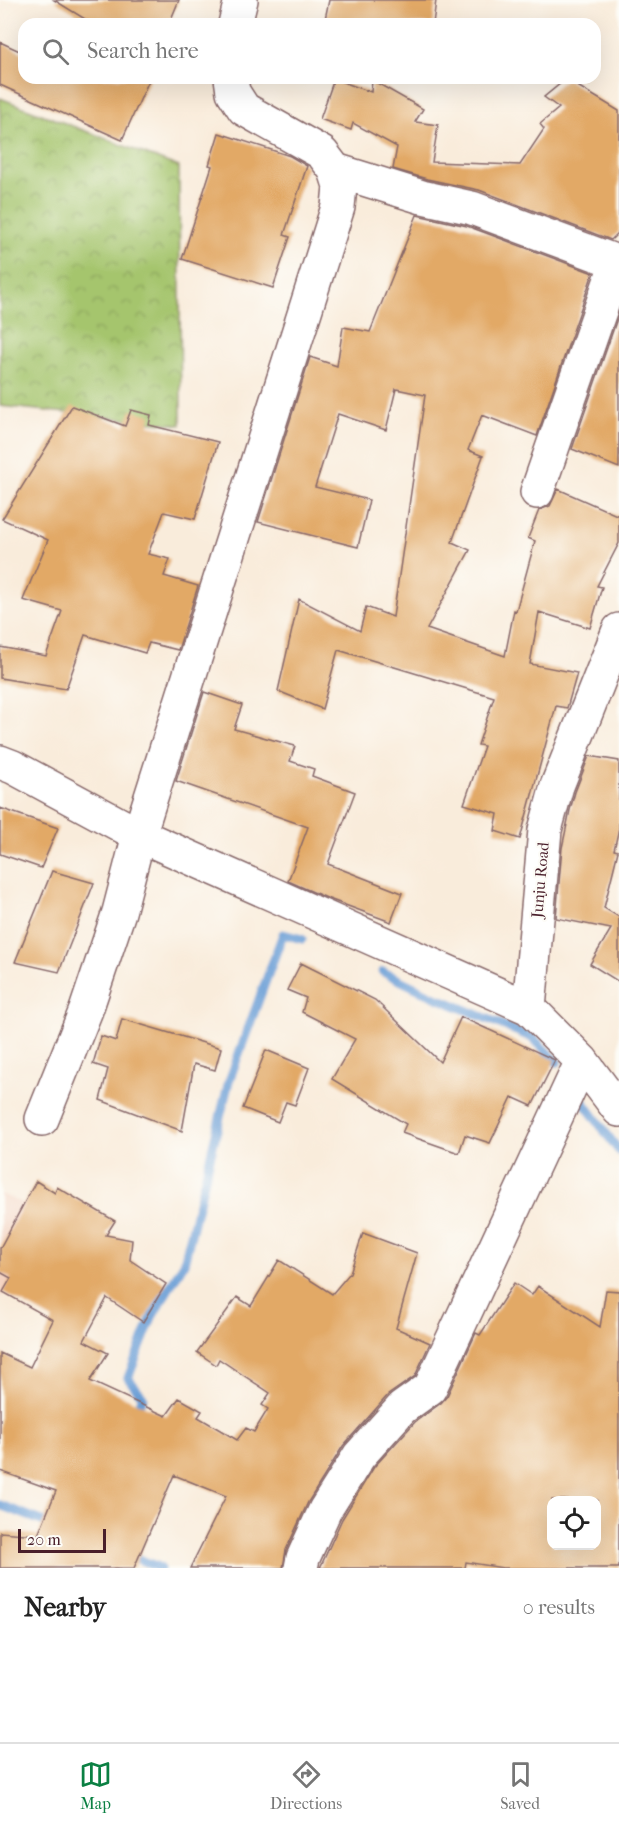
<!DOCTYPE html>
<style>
:root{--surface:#fff;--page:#f2f2f2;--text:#222;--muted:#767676;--line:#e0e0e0;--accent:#0b8043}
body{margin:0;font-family:"IM FELL French Canon",serif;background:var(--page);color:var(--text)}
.controls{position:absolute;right:18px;bottom:18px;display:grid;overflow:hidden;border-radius:12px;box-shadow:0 6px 24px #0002}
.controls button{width:54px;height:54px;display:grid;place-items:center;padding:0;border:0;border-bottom:2px solid var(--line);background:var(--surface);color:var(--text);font:30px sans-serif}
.scale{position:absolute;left:18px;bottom:15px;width:88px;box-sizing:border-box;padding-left:6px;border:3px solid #4a1f2b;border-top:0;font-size:16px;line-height:21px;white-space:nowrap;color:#4a1f2b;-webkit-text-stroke:4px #fdfcf7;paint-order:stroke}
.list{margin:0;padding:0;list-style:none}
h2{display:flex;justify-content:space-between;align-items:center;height:78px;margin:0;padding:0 24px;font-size:26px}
h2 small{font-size:20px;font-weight:400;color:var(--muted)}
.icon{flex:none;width:33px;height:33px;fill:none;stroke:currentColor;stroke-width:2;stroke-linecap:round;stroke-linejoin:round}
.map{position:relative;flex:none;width:619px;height:1568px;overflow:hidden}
.search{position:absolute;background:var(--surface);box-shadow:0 6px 24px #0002;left:18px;right:18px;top:18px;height:66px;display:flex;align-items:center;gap:15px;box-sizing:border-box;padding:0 21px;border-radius:18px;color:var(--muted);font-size:22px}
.sheet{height:174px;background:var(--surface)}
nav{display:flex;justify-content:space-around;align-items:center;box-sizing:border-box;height:84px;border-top:2px solid var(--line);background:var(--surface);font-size:16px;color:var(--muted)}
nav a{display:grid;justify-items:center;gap:3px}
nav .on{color:var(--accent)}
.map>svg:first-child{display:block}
.built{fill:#f4d3c1}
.park{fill:url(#park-crowns);stroke:#78724c;stroke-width:1.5}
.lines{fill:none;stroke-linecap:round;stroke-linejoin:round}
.stream{stroke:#6a9ed6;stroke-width:9}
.building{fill:#e2a966;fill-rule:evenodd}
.minor-casing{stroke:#876769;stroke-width:36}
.minor{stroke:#fff;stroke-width:33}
.labels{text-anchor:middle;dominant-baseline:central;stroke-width:4.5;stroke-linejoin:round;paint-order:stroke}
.street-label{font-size:16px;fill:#4a1f2b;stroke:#fdfcf7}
</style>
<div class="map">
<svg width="619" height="1568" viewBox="0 0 619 1568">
<defs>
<pattern id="park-crowns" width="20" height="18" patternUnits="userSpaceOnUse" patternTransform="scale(1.5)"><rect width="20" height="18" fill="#a5c56d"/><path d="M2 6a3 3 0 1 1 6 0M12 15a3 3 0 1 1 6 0" fill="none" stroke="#889f5a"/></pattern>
</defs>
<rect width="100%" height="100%" fill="#fdfcf7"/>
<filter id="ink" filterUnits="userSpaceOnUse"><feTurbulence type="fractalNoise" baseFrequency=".0167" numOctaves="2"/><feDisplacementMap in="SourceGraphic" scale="12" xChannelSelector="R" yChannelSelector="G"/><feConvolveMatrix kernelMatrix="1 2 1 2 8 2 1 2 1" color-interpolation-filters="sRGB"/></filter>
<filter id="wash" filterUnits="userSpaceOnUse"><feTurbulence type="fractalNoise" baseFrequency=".008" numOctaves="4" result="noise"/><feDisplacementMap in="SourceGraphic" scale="24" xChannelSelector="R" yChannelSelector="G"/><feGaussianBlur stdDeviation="1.35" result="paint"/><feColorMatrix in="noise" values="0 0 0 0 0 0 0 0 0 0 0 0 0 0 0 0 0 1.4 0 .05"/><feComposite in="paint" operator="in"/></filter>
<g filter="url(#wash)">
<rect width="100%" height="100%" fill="#f9ecdb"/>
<!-- built -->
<path class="built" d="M 0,1194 L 44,1212 L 31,1243 L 0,1299 Z"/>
<!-- park -->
<path class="park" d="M 0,98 L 179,167 L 181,425 L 0,406 Z"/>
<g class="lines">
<!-- stream -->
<path class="stream" d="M 383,972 L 433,996 L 533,1038 L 557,1062
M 579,1096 L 619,1151
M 134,1414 L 143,1397 L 128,1378 L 152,1317 L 184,1263 L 229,1081 L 283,934 L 302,939
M 0,1505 L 55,1526
M 129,1555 L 160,1568"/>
</g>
<g id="blocks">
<!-- building -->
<path class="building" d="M 54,0 L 179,0 L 169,24 L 93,24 Z
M 329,0 L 436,0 L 433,24 L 324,24 Z
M 0,42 L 24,53 L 24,78 L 150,78 L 122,140 L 0,85 Z
M 334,79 L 371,92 L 372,80 L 423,109 L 415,122 L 438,125 L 432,162 L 520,165 L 544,129 L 540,124 L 559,108 L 544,97 L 566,79 L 619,111 L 619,232 L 611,240 L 479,190 L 427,179 L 393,169 L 397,147 L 353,123 L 351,130 L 320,119 Z
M 219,133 L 290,156 L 307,166 L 284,235 L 290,237 L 273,288 L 182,259 L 212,166 L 209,165 Z
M 417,215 L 467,226 L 593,273 L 537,436 L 482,415 L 468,450 L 483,456 L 452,542 L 470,550 L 427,629 L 505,656 L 514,610 L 516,611 L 535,541 L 528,538 L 539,510 L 550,506 L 558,489 L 619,516 L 619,543 L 597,586 L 602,587 L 590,628 L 539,612 L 530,664 L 577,673 L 567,708 L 556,706 L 520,839 L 495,831 L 498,814 L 464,804 L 484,746 L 478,745 L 494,697 L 338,650 L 322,709 L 278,691 L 299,599 L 360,631 L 366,607 L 393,617 L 425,395 L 396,389 L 386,430 L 338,414 L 315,487 L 369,500 L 358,547 L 258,522 L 310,357 L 337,366 L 343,327 L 370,332 Z
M 619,313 L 619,468 L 572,449 Z
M 72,406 L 125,426 L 131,410 L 151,415 L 149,425 L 218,442 L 195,519 L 164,512 L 148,554 L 170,559 L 164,576 L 198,586 L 178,650 L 149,643 L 145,653 L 85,635 L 66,689 L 0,678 L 0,647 L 46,656 L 62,611 L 23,600 L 48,540 L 2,519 Z
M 204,692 L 242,705 L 234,729 L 295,746 L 290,761 L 314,769 L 312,776 L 355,792 L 328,864 L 402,893 L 391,922 L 329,899 L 288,881 L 308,827 L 176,781 Z
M 589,756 L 619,761 L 619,828 L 614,850 L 618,851 L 604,908 L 619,917 L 619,982 L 590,964 L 611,929 L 556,918 L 562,848 L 570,810 L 575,792 Z
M 0,808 L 58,828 L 41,868 L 0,854 Z
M 52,871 L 94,883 L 59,972 L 15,962 Z
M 301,963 L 375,1000 L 440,1062 L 461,1017 L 555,1060 L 532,1106 L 512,1097 L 490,1143 L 465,1135 L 459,1153 L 402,1133 L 406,1124 L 332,1079 L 355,1039 L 302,1012 L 306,998 L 287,990 Z
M 122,1019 L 221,1048 L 215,1070 L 194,1064 L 182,1131 L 100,1100 L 108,1069 L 93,1064 L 101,1036 L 116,1041 Z
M 266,1050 L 309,1068 L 295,1105 L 286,1102 L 278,1122 L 243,1108 Z
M 36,1181 L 55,1193 L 57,1187 L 115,1221 L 106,1235 L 132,1240 L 130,1260 L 166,1284 L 143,1322 L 107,1298 L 84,1341 L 108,1353 L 90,1381 L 166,1416 L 179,1398 L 202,1411 L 198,1417 L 237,1440 L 246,1428 L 254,1432 L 268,1409 L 262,1405 L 270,1393 L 219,1359 L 216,1365 L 197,1352 L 237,1297 L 251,1306 L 279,1260 L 332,1294 L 350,1273 L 363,1233 L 417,1253 L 396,1328 L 430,1343 L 415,1376 L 388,1395 L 343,1446 L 308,1502 L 286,1550 L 283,1568 L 190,1568 L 226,1496 L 174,1475 L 134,1568 L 0,1568 L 0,1532 L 38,1535 L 56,1491 L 0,1471 L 0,1353 L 30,1367 L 53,1320 L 3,1292 L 11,1278 L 0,1272 L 0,1248 Z
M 514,1283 L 532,1295 L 538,1286 L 600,1327 L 606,1290 L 619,1291 L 619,1568 L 503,1568 L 466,1562 L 465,1568 L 320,1568 L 342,1519 L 374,1467 L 415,1422 L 441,1403 L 447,1396 L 476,1333 L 480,1335 ZM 552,1500 L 597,1500 L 597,1545 L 552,1545 Z"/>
</g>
</g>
<g filter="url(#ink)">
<use href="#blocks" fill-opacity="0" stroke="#876769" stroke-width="1.5"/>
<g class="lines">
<defs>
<path id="minor" d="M 235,24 L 241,0
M 335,170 L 422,197 L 472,208 L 617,262
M 537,492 L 617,262 L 619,263
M 619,630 L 557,786 L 545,830 L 529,1008 L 582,1061 L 619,1110
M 0,762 L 13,767 L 139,835 L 529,1008
M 42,1119 L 86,1010 L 119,912 L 139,835 L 338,207 L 340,186 L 335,170 L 322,153 L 244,109 L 233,92 L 231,78
M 301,1568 L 303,1558 L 325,1510 L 359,1456 L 402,1408 L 430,1388 L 582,1061"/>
</defs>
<!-- minor casing -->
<use href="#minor" class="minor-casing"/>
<!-- minor -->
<use href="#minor" class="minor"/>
</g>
</g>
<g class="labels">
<!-- street labels -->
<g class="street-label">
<text transform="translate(540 880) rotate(-85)">Junju Road</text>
</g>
</g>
</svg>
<div class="controls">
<button><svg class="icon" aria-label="locate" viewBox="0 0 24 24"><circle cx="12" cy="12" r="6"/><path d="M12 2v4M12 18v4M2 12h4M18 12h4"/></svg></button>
</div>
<div class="scale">20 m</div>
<div class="search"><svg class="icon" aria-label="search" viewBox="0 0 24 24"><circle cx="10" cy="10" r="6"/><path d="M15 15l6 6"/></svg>Search here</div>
</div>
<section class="sheet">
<h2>Nearby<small>0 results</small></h2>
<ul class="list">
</ul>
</section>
<nav>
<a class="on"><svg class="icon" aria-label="map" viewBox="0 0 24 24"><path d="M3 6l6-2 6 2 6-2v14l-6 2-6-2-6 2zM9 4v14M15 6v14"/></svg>Map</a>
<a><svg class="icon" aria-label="directions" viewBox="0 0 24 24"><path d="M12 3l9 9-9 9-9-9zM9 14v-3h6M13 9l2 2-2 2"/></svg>Directions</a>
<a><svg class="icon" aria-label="saved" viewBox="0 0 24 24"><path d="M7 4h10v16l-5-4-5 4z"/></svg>Saved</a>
</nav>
